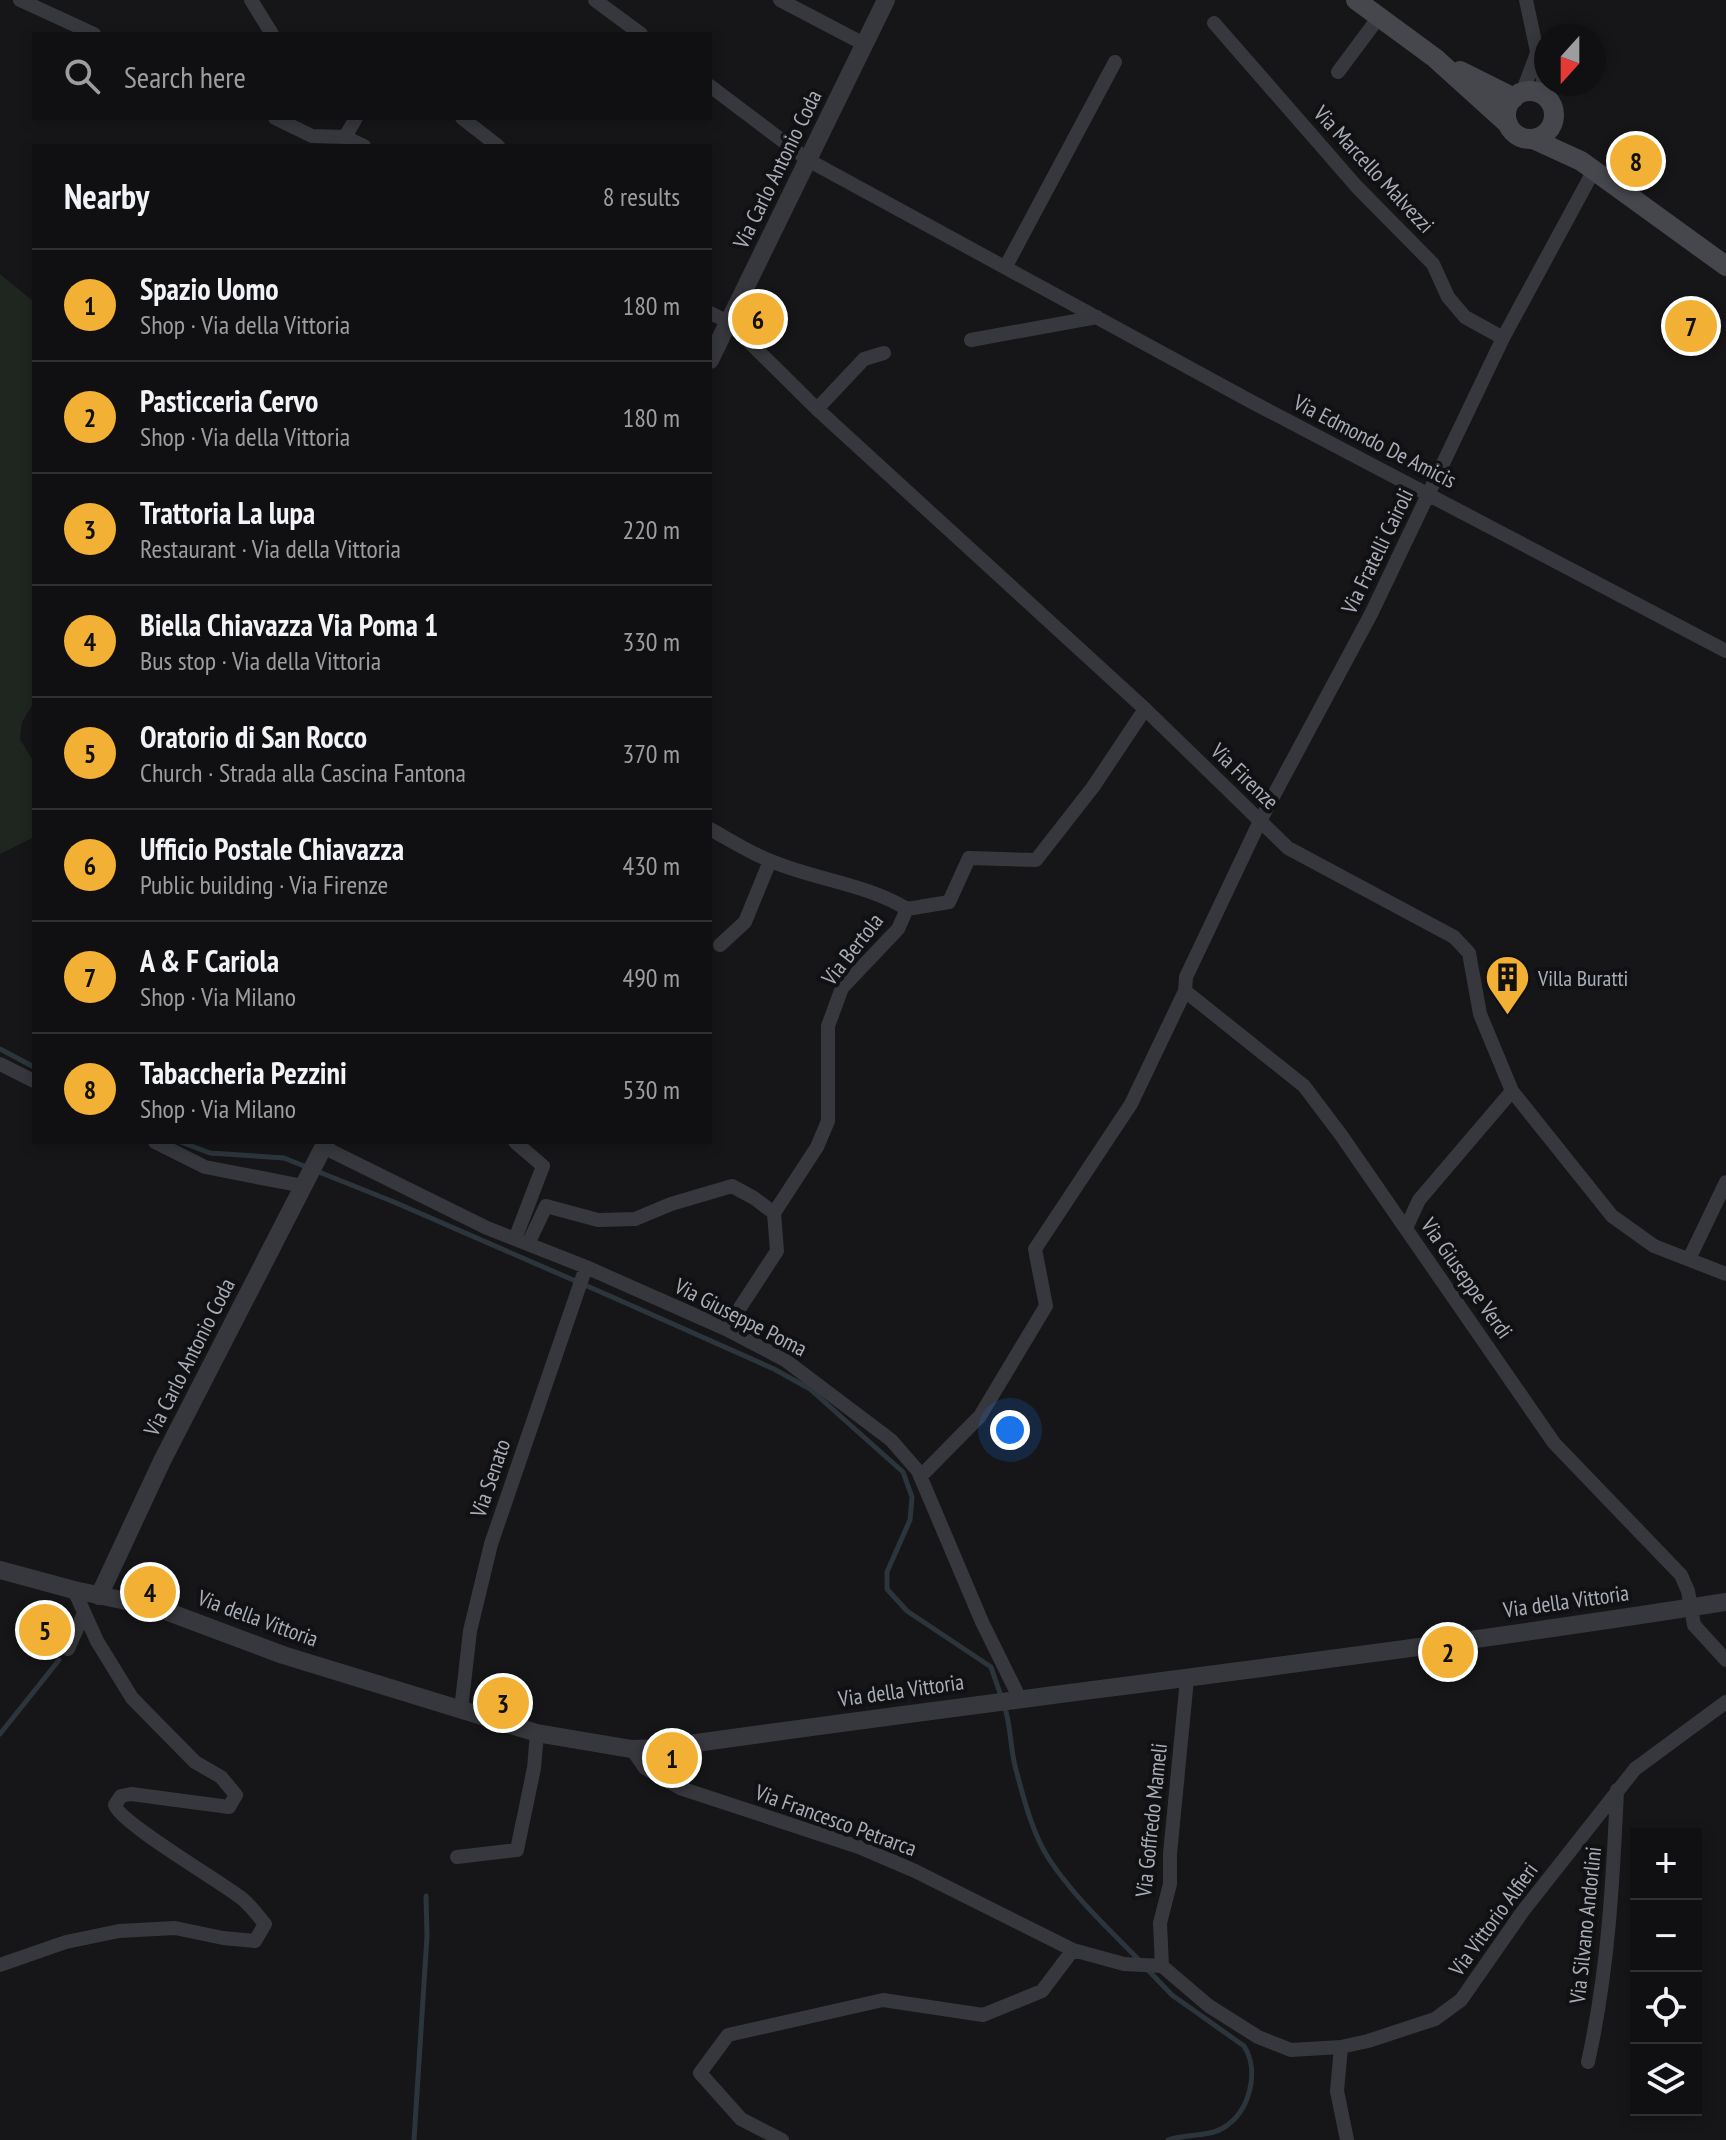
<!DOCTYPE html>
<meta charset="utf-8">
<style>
:root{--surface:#101012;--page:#19191b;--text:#f1f3f6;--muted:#9c9d9f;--line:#303032;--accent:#f2b134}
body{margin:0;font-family:"PT Sans Narrow",sans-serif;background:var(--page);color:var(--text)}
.controls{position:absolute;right:24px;bottom:24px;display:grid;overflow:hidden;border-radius:0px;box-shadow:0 4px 12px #0003}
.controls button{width:72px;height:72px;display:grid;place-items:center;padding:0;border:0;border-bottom:2px solid var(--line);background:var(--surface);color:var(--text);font:40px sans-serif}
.compass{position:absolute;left:1534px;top:24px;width:72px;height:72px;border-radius:50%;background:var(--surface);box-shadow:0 4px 12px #0003;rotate:201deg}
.you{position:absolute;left:1010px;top:1430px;width:28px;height:28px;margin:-20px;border:6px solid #fff;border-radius:50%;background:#1a73e8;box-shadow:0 0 0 12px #1a73e833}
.badge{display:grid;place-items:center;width:52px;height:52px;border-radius:50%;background:var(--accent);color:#111;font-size:26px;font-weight:700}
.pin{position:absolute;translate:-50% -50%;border:4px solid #fff;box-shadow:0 2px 8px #0006}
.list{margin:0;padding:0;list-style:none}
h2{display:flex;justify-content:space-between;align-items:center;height:104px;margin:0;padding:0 32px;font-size:34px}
h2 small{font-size:26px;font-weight:400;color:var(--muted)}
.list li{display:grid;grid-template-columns:52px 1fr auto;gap:24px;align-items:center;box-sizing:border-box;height:112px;padding:0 32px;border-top:2px solid var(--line)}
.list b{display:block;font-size:30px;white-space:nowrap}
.list p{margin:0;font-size:26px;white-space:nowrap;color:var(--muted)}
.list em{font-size:26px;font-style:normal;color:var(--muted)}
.icon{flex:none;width:44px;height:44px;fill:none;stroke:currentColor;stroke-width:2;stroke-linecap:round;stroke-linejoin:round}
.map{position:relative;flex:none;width:1726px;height:2140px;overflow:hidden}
.search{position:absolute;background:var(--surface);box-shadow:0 4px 12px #0003;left:32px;top:32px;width:680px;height:88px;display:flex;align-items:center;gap:20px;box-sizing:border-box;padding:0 28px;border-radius:0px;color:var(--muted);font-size:30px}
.panel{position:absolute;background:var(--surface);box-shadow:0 4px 12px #0003;left:32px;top:144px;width:680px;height:1000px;border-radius:0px}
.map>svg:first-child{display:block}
.green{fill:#1e261f}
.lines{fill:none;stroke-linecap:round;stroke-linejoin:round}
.stream{stroke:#2c353c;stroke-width:5}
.minor{stroke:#37383d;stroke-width:14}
.tertiary{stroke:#37383d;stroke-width:18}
.secondary{stroke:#45474d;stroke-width:20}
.labels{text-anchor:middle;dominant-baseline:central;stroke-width:8;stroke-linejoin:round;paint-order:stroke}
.street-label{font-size:22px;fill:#a8adb8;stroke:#111113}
.poi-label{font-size:22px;fill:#a8adb8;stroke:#111113;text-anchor:start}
</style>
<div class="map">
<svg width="1726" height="2140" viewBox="0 0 1726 2140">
<rect width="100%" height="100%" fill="#161618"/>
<!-- green -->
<path class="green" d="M 0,274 L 34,302 L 34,702 L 22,722 L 20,739 L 34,763 L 34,837 L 0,854 Z"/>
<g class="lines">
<!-- stream -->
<path class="stream" d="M 0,1049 L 34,1067
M 181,1142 L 210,1153 L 284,1158 L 394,1202 L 610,1296 L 774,1369 L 810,1389 L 903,1472 L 912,1497 L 910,1520 L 887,1572 L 887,1589 L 907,1611 L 991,1667 L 1001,1696
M 1004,1705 C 1011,1725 1010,1746 1015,1766 C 1023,1796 1032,1833 1049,1859 C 1074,1897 1109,1929 1140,1961
M 0,1734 L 59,1660
M 1147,1969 L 1172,1995 L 1244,2046 C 1260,2071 1250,2112 1223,2128 C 1208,2137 1185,2134 1168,2140
M 414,2140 L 427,1936 L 426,1896"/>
<!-- minor -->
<path class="minor" d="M 20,0 L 94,34
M 251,0 L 272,34
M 595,0 L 641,34
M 780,0 L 864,44
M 1526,0 L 1547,98
M 1214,23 L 1357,187 L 1433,264 L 1448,297 L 1465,317 L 1503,338
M 1338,72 L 1379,17
M 710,86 L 808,160 L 1252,402 L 1726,651
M 1522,93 L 1537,53
M 275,118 L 312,136 L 345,137 L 364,146
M 462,118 L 498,146
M 345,137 L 356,118
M 1006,266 L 1115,62
M 710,313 L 729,322 L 817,409 L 1145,709 L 1288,848 L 1454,937 L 1469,953 L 1480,1014 L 1512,1091 L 1612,1216 L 1654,1246 L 1726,1274
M 971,340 L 1097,317
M 817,409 L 864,359 L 884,353
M 710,829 C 730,840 750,853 771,861 C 816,880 866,884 907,909
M 907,909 L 949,902 L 969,858 L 1036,860 L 1093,787 L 1145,709
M 720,945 L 745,922 L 770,861
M 1185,991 L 1186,977 L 1260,821 L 1371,614 L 1503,338 L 1594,170
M 0,1064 L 34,1081
M 155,1142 L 205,1167 L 303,1186
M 323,1147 L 487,1228 L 586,1267 L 726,1329 L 785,1360 L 891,1440 L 918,1471 L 982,1622 L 1020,1699
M 1406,1228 L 1419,1200 L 1512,1091
M 515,1239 L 543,1166 L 515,1142
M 528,1244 L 546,1206 L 598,1220 L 635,1219 L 671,1204 L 732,1186 L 754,1198 L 774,1213
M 1689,1259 L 1726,1182
M 726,1329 L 777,1251 L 774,1213 L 817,1147 L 828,1121 L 828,1026 L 842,988 L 898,929 L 907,909
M 921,1476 L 980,1416 L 1046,1306 L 1035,1249 L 1131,1104 L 1185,991 L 1304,1086 L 1341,1135 L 1554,1443 L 1681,1575 L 1688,1591 L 1694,1625 L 1726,1660
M 68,1649 L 84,1613
M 461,1710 L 470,1631 L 491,1544 L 586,1267
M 632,1749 L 645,1768 L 680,1788 L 859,1847 L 915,1871 L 1073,1950 L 1124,1964 L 1162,1966 L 1209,2006 L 1258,2037 L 1291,2050 L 1341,2047 L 1368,2041 L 1435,2019 L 1461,2000 L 1523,1911 L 1635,1769 L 1726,1702
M 457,1857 L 517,1850 L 534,1768 L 537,1733
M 0,1965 L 66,1942 L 119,1931 L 175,1928 L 223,1938 L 255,1941 L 265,1924 C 257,1915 250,1904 240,1897 C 218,1880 119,1822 115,1805 L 121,1796 L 131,1794 L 229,1807 L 236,1795 L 221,1777 L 195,1762 L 132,1698 L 97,1641 L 74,1590
M 1162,1966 L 1160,1923 L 1170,1884 L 1170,1854 L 1187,1679
M 1341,2047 L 1337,2091 L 1347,2140
M 1588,2062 C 1608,1972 1613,1882 1617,1790
M 782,2140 L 741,2119 L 700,2073 L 728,2035 L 883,2000 L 983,2015 L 1042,1991 L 1073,1950"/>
<!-- tertiary -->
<path class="tertiary" d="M 710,360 L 886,0
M 0,1570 L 74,1590 L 155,1607 L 283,1655 L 537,1733 L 632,1749 L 661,1748 C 1016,1697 1372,1658 1726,1602
M 99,1596 L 162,1461 L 326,1142"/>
<!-- secondary -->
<path class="secondary" d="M 1356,0 L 1435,58 L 1508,124
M 1460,71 L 1514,98
M1506 115a24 24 0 1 1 48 0a24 24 0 1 1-48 0Z
M 1533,139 L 1581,161 L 1726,266"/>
</g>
<!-- icons -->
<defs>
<symbol id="building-pin" viewBox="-11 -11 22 30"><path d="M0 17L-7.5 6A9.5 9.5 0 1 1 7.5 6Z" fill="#f2b134" stroke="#111113"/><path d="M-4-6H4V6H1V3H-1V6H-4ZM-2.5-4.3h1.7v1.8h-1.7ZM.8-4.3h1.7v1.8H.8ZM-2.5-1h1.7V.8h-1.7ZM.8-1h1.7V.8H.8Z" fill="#111"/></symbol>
</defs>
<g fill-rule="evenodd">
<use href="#building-pin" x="1482" y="952" width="51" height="69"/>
</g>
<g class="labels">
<!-- street labels -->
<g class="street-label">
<text transform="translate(777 169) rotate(-64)">Via Carlo Antonio Coda</text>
<text transform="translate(1374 169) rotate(47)">Via Marcello Malvezzi</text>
<text transform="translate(1375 441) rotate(27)">Via Edmondo De Amicis</text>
<text transform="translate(1377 551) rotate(-64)">Via Fratelli Cairoli</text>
<text transform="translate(1245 776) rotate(44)">Via Firenze</text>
<text transform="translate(852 949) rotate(-52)">Via Bertola</text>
<text transform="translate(1467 1278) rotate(55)">Via Giuseppe Verdi</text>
<text transform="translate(741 1317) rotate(27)">Via Giuseppe Poma</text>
<text transform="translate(189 1357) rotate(-63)">Via Carlo Antonio Coda</text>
<text transform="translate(490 1478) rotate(-71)">Via Senato</text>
<text transform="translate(1566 1601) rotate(-8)">Via della Vittoria</text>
<text transform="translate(258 1618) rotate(20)">Via della Vittoria</text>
<text transform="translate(901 1690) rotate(-8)">Via della Vittoria</text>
<text transform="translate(836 1820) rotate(20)">Via Francesco Petrarca</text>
<text transform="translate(1151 1820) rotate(-84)">Via Goffredo Mameli</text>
<text transform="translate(1493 1919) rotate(-54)">Via Vittorio Alfieri</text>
<text transform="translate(1585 1925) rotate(-84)">Via Silvano Andorlini</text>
</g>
<!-- poi labels -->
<g class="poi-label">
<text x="1538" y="978">Villa Buratti</text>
</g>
</g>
</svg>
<div class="controls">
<button>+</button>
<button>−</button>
<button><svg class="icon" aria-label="locate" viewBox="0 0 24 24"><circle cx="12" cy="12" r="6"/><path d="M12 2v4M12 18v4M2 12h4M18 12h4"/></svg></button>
<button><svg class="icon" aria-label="layers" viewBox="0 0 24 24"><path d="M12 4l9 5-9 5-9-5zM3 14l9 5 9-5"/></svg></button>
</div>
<svg class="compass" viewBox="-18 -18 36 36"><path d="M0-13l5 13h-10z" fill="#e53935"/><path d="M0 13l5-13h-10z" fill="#9c9d9f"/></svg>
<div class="you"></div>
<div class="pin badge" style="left:672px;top:1758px">1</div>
<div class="pin badge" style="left:1448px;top:1652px">2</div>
<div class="pin badge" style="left:503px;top:1703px">3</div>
<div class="pin badge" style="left:150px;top:1592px">4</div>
<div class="pin badge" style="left:45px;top:1630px">5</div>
<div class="pin badge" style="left:758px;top:319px">6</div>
<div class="pin badge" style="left:1691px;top:326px">7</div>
<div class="pin badge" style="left:1636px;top:161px">8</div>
<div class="search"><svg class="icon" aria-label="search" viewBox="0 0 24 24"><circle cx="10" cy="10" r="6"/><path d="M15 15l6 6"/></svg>Search here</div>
<section class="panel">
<h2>Nearby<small>8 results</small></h2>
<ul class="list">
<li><span class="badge">1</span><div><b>Spazio Uomo</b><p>Shop · Via della Vittoria</p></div><em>180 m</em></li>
<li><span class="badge">2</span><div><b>Pasticceria Cervo</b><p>Shop · Via della Vittoria</p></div><em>180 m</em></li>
<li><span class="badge">3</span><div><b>Trattoria La lupa</b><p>Restaurant · Via della Vittoria</p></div><em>220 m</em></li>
<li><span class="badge">4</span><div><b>Biella Chiavazza Via Poma 1</b><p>Bus stop · Via della Vittoria</p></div><em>330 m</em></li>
<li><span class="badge">5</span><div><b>Oratorio di San Rocco</b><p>Church · Strada alla Cascina Fantona</p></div><em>370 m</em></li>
<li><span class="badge">6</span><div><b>Ufficio Postale Chiavazza</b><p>Public building · Via Firenze</p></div><em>430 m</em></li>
<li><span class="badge">7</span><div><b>A &amp; F Cariola</b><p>Shop · Via Milano</p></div><em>490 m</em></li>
<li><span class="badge">8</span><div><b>Tabaccheria Pezzini</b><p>Shop · Via Milano</p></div><em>530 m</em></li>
</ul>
</section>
</div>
